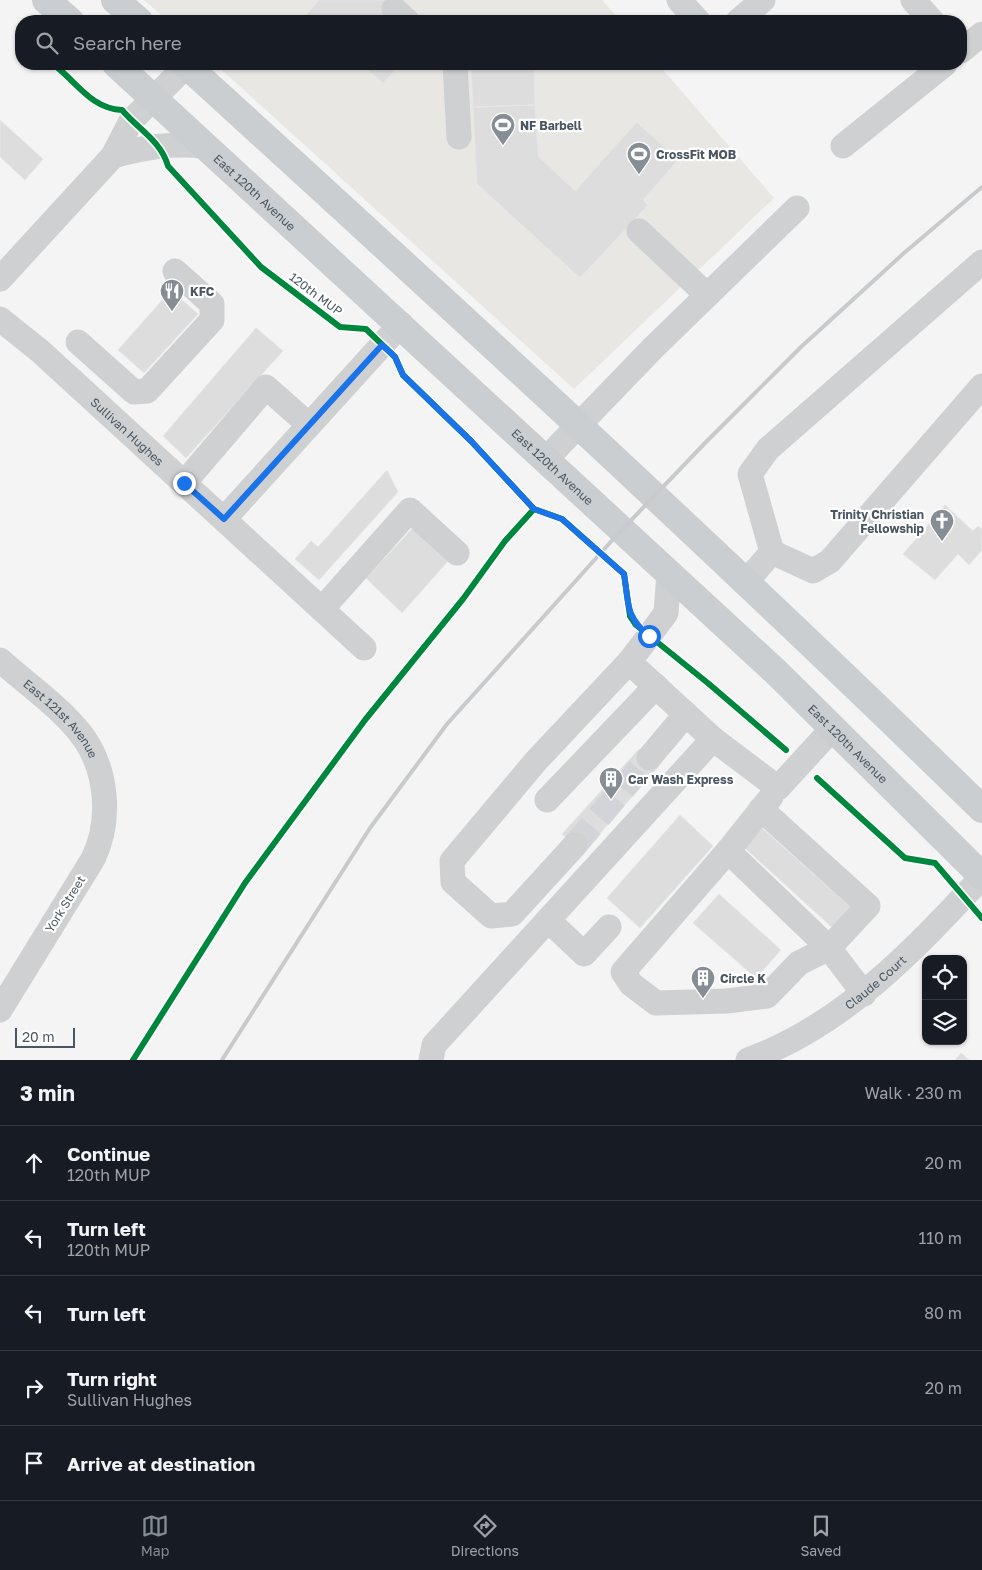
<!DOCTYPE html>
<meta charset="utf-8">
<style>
:root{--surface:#171b24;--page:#242831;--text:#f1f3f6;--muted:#9ea1a6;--line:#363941;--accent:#868d94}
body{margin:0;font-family:"Golos Text",sans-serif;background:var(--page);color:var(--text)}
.controls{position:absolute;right:15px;bottom:15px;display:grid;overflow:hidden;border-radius:10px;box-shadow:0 1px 4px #0004}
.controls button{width:45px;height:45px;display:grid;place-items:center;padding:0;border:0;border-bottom:1px solid var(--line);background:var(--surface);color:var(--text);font:25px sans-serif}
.scale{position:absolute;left:15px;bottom:12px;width:60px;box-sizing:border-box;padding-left:5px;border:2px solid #4a5661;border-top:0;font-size:14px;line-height:18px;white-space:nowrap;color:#4a5661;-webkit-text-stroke:4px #fff;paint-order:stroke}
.stop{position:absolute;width:15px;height:15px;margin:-11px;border:4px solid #1a73e8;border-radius:50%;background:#fff}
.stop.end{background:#1a73e8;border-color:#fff;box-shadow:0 1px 5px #0008}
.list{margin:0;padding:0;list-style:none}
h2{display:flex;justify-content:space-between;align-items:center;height:65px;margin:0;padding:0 20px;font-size:21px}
h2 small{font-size:16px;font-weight:400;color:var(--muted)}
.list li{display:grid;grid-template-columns:32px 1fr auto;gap:15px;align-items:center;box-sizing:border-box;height:75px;padding:0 20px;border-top:1px solid var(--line)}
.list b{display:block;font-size:19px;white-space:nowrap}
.list p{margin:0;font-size:16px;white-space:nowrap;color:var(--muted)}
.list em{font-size:16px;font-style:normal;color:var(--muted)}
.icon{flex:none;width:28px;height:28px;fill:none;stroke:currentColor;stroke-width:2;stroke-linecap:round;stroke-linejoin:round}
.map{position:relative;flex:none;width:982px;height:1060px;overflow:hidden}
.search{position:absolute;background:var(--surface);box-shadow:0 1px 4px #0004;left:15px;right:15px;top:15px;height:55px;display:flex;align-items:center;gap:12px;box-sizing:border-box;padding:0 18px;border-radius:20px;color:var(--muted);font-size:19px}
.sheet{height:440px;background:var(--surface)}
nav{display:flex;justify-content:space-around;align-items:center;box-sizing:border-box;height:70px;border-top:1px solid var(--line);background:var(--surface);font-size:14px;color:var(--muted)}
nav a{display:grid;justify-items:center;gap:2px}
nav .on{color:var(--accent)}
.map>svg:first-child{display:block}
.commercial{fill:#e8e7e3}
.building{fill:#ddddde;stroke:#e5e6e7}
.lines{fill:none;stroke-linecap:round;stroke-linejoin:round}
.minor-tunnel{stroke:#d2d4d7;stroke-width:25;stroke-dasharray:25 12;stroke-linecap:butt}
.minor{stroke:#ced0d2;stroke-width:25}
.major{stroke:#caced1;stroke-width:28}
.rail{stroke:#c9cacc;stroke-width:4}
.cycleway-casing{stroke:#fff;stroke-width:9}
.cycleway{stroke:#00873e;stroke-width:6}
.route{stroke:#1a73e8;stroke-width:6}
.labels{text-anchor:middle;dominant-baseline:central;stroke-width:4.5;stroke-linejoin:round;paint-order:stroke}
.poi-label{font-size:12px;font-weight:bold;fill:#4a5661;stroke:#fff;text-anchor:start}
.street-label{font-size:12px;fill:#4a5661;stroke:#fff}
</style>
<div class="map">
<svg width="982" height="1060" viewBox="0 0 982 1060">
<rect width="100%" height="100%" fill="#f4f4f4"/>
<!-- commercial -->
<path class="commercial" d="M 144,0 L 602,0 L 621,21 L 168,21 Z
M 215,64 L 658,64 L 774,198 L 574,389 Z"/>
<!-- building -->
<path class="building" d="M 319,0 L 396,0 L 378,19 L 380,21 L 315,21 L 307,14 Z
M 361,64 L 401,64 L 383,83 Z
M 471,64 L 534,64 L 535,105 L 473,107 Z
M 535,105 L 538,156 L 575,191 L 637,122 L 678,160 L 643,200 L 648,205 L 580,278 L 477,184 L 473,107 Z
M 0,120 L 43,159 L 25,180 L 0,157 Z
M 171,290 L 198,314 L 144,373 L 118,350 Z
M 256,328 L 283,351 L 186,458 L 163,436 Z
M 387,470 L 398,492 L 319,580 L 295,559 L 311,541 L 318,547 Z
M 945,505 L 973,531 L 978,526 L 982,529 L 982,550 L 969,565 L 958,554 L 935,580 L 903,554 Z
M 413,528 L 448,561 L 402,613 L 366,578 Z
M 639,749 L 658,767 L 583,853 L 562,834 Z
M 680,815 L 713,846 L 640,928 L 607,898 Z
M 762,828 L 855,911 L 837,932 L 745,848 Z
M 719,894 L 781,950 L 756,978 L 693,923 Z
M 961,1053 L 969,1060 L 955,1060 Z"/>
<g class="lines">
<!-- minor-tunnel -->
<path class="minor-tunnel" d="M 575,845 L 649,758"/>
<!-- minor -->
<g class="minor">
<path d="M 679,0 L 698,21"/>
<path d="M 913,0 L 932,21"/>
<path d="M 394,9 L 407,21"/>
<path d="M 738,21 L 763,0"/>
<path d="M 961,51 L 982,34"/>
<path d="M 455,64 L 459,137"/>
<path d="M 843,146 L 945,64"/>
<path d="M 113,156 C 144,147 171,143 204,146"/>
<path d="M 639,231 L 707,295"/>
<path d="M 0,279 L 113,156 L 131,121 L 187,65"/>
<path id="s1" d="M 0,319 L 40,351 L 364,648"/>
<path d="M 78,342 L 134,392 L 147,391 L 212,320 L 212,304 L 175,271"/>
<path d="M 546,459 L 652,349 L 797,208"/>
<path d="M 184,483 L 266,387 L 309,425"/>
<path d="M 224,519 L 401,324"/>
<path d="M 772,552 L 813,571 L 830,561 L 982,386"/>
<path d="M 745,583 L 772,552 L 750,474 L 768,449 L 982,262"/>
<path d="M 322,609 L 410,510 L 457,553"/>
<path id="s2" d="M 0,660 C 28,685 62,708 84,738 C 108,773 111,822 93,859 L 0,1010"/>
<path d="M 629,662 L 713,739"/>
<path d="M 649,758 L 686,714"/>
<path d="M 771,797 L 728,851 L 829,948 L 864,994"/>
<path d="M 547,800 L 656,686"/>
<path d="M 575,845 L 512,914 L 491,916 L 453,882 L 452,861 L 536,761 L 629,662 L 649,636 L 666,613 L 669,573"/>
<path d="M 728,851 L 623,972 L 631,984 L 656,1003 L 727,1001 L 767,996 L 799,963 L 829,948 L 868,906 L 761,809"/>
<path d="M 548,920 L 584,954 L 609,927"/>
<path d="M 431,1060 L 434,1045 L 713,739 L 778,788 L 833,728"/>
<path id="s3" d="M 748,1060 C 844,1025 914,950 982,877"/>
</g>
<!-- major -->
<g class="major">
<path d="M 46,0 L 70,21"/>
<path d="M 115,0 L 139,21"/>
<path id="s4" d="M 116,64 L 776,672 L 982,876"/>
<path d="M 185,64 C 454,309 722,555 982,809"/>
</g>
<!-- rail -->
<path class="rail" d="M 222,1060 L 370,828 L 447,724 L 616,536 L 706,442 L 801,347 L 904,253 L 982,187"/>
<defs>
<path id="cycleway" d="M 53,64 C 76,81 91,109 122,110 C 138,129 161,141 168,166 L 261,267 L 340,327 L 366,329 L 395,357 L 403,375 L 471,441 L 534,509 L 562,519 L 624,574 L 630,616 L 636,625 L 709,684 L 786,750
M 817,778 L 905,858 L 935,863 L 982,918
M 133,1060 L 245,883 L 365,720 L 463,599 L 505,541 L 534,509"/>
</defs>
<!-- cycleway casing -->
<use href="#cycleway" class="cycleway-casing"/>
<!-- cycleway -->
<use href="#cycleway" class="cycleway"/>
</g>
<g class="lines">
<!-- route -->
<path class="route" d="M 184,483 L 224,519 L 382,345 L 395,357 L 403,375 L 471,441 L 534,509 L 562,519 L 624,574 C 629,604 625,616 649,636"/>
</g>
<!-- icons -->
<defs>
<symbol id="stadium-pin" viewBox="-11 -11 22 30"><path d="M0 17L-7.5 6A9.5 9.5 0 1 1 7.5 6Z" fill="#868d94" stroke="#fff"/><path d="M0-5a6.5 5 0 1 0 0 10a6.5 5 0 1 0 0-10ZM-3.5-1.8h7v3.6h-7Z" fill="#fff"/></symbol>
<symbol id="restaurant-pin" viewBox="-11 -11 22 30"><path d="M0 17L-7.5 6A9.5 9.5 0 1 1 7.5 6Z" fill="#868d94" stroke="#fff"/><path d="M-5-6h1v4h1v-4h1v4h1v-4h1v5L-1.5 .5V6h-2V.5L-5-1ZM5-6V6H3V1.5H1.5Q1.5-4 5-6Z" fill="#fff"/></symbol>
<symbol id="church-pin" viewBox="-11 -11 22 30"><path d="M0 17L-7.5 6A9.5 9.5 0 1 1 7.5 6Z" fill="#868d94" stroke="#fff"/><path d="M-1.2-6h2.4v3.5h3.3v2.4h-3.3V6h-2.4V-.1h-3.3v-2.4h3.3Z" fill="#fff"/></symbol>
<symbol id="building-pin" viewBox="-11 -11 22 30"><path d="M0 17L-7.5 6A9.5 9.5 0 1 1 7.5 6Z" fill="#868d94" stroke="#fff"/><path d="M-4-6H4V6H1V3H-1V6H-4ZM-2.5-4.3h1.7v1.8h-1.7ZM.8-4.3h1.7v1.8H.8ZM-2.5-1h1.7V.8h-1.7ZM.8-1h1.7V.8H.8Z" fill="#fff"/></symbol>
</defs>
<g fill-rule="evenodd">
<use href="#stadium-pin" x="489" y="111" width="28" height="38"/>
<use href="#stadium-pin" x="625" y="140" width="28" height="38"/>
<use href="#restaurant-pin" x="158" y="277" width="28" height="38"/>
<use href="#church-pin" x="928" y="507" width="28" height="38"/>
<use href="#building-pin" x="597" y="765" width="28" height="38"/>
<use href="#building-pin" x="689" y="964" width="28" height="38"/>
</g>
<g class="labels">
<!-- poi labels -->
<g class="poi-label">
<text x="520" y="125">NF Barbell</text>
<text x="656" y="154">CrossFit MOB</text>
<text x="190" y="291">KFC</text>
<text x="924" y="514" text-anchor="end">Trinity Christian<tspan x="924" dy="14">Fellowship</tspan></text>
<text x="628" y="779">Car Wash Express</text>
<text x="720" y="978">Circle K</text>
</g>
<!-- street labels -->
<g class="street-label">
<text stroke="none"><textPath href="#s4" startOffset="189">East 120th Avenue</textPath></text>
<text transform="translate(316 294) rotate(37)">120th MUP</text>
<text stroke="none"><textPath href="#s1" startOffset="170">Sullivan Hughes</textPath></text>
<text stroke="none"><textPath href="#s4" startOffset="594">East 120th Avenue</textPath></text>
<text stroke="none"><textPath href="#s2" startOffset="85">East 121st Avenue</textPath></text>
<text stroke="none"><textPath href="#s4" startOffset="999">East 120th Avenue</textPath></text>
<text transform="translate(65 904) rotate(-58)">York Street</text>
<text stroke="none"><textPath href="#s3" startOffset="150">Claude Court</textPath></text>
</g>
</g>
</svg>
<div class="controls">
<button><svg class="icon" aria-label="locate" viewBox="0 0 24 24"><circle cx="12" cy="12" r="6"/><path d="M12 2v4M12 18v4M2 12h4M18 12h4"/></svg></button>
<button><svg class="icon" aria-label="layers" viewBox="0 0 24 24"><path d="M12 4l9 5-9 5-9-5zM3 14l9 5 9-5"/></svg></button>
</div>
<div class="scale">20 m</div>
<div class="stop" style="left:649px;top:636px"></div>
<div class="stop end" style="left:184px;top:483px"></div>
<div class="search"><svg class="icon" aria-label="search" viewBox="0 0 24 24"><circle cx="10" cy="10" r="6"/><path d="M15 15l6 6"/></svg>Search here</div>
</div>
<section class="sheet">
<h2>3 min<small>Walk · 230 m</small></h2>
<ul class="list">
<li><svg class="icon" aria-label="ahead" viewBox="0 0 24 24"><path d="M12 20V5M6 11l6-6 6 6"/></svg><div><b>Continue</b><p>120th MUP</p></div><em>20 m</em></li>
<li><svg class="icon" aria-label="left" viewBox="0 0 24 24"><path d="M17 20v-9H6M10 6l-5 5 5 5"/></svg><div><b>Turn left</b><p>120th MUP</p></div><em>110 m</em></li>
<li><svg class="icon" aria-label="left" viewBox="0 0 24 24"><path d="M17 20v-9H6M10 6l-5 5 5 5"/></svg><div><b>Turn left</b></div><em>80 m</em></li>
<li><svg class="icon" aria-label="right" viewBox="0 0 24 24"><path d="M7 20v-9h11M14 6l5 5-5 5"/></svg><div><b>Turn right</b><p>Sullivan Hughes</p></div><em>20 m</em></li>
<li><svg class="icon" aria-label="arrive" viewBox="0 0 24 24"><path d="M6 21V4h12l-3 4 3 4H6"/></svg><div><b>Arrive at destination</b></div></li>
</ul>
</section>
<nav>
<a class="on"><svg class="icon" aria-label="map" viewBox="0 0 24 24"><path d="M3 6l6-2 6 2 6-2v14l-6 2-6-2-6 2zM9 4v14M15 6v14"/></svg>Map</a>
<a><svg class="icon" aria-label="directions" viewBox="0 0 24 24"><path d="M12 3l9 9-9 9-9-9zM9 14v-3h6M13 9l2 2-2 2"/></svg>Directions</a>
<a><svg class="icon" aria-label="saved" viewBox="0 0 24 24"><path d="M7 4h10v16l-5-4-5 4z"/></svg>Saved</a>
</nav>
